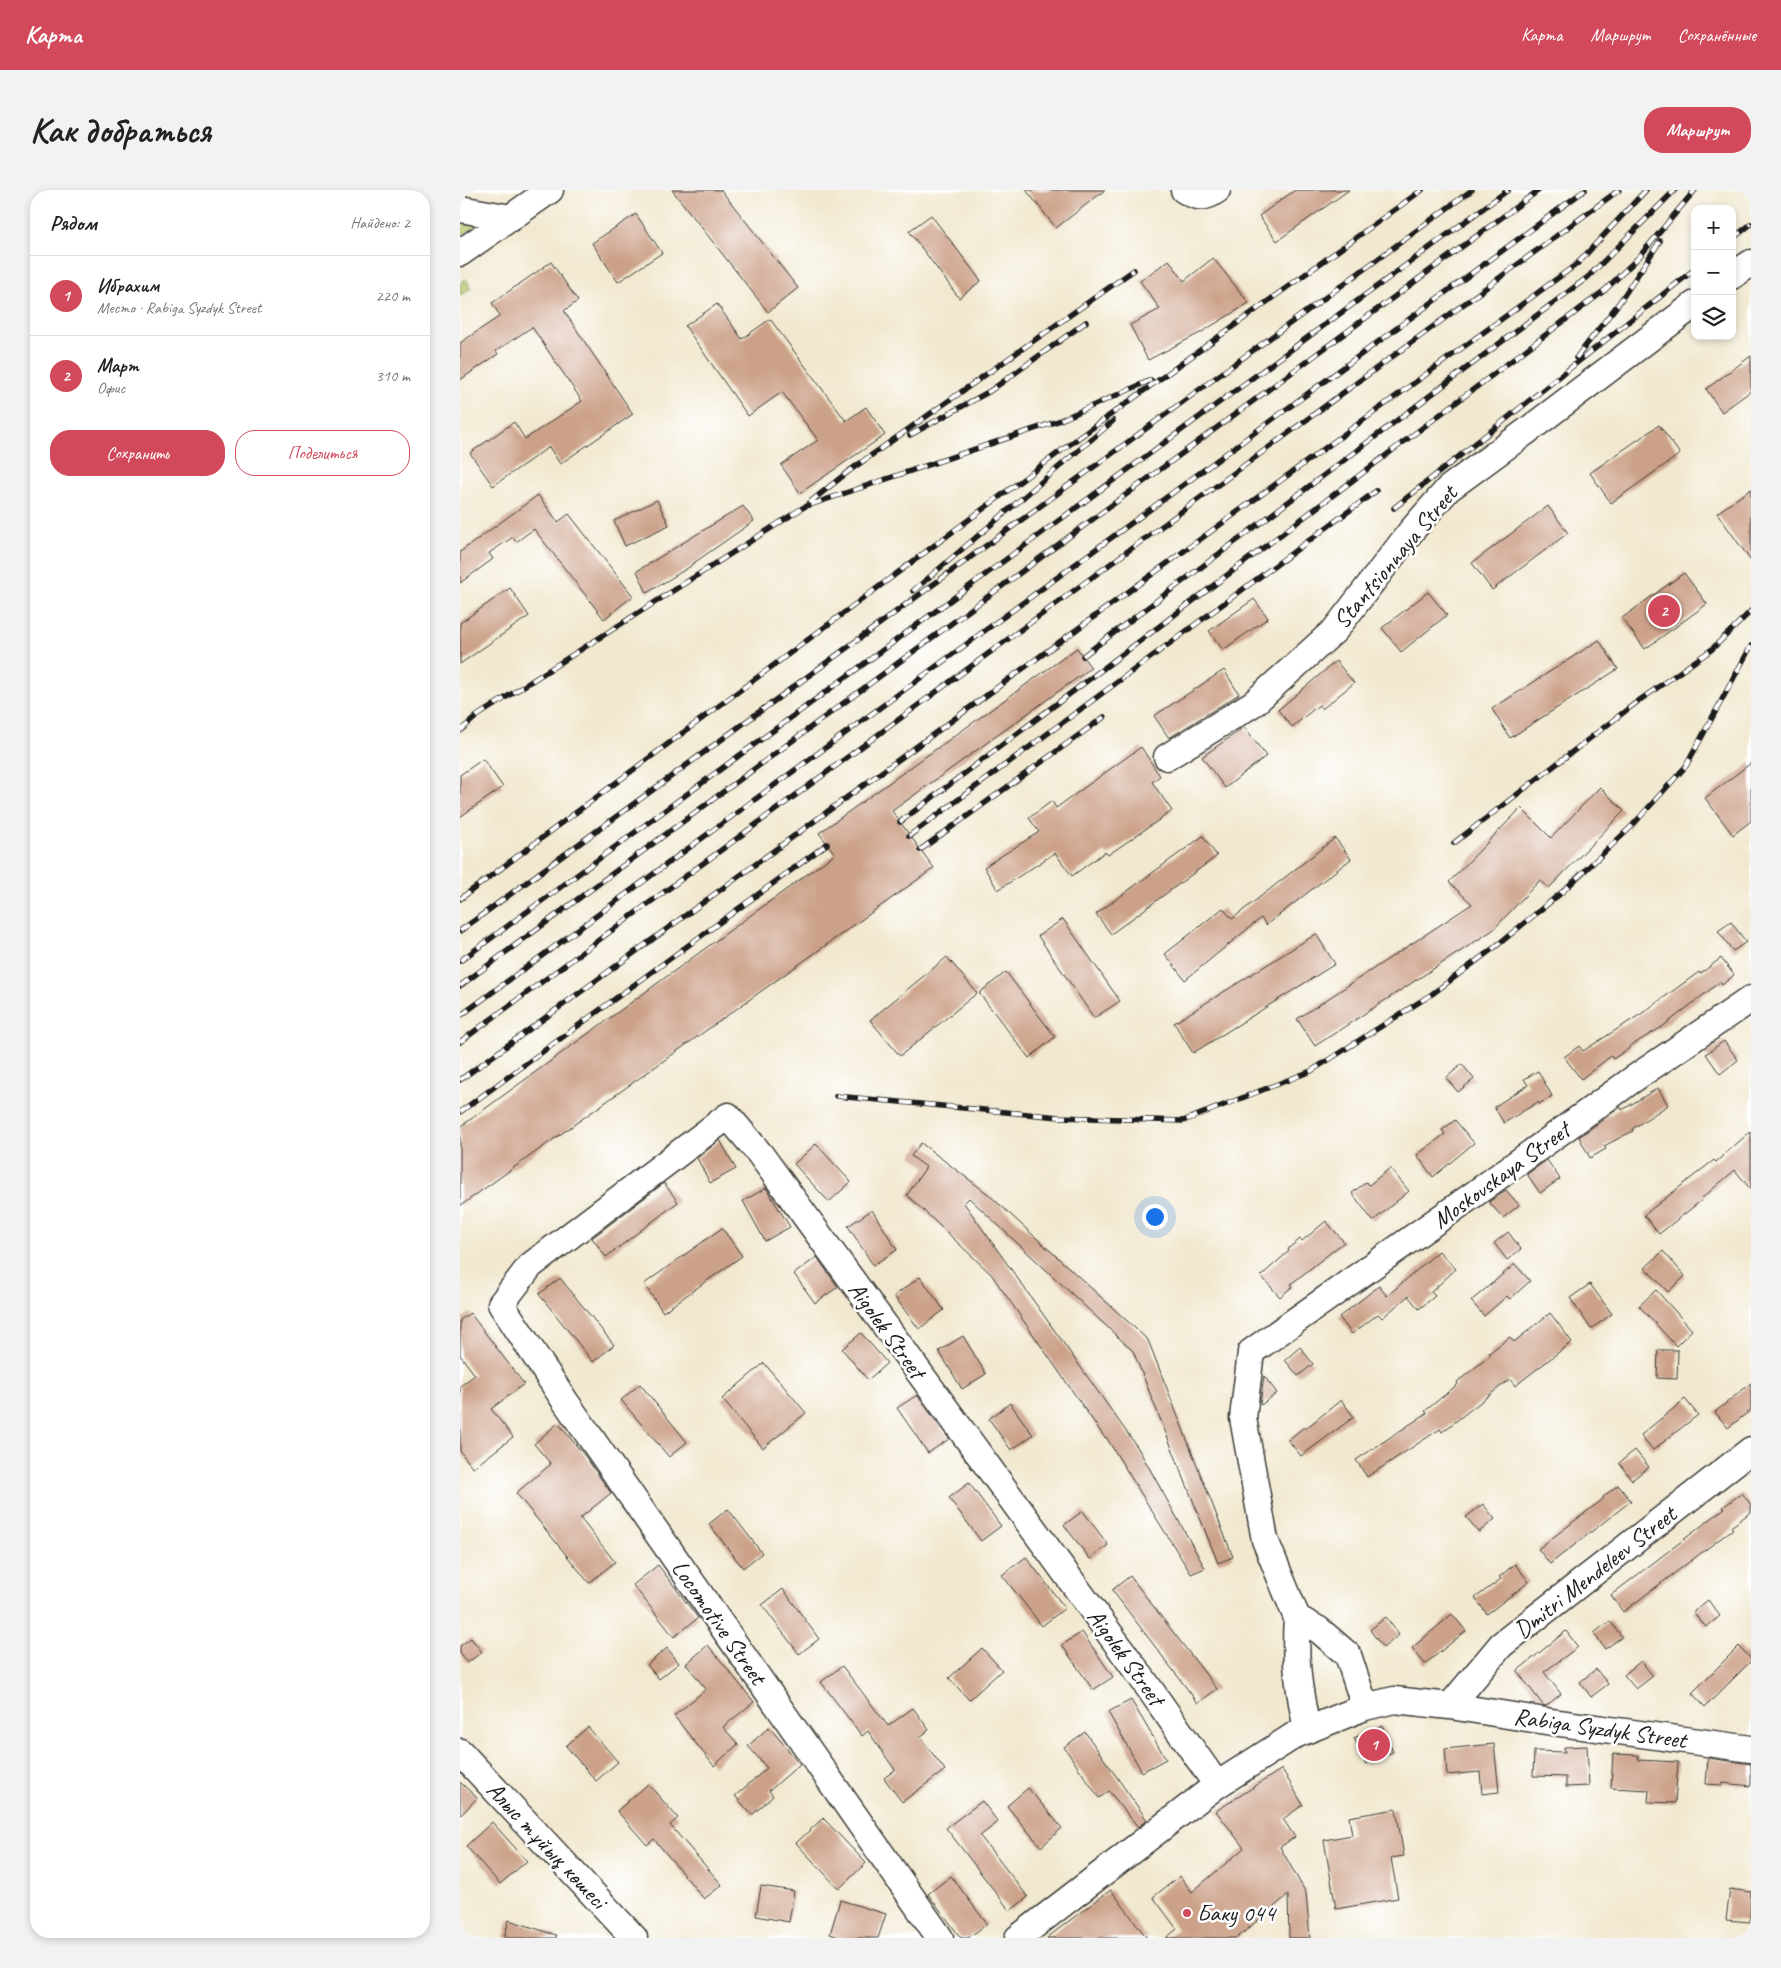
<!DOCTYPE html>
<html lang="ru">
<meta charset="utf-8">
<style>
:root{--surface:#fff;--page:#f2f2f2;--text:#222;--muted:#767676;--line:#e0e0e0;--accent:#d1495b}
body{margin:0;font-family:Caveat,sans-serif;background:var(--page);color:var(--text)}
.controls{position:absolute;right:15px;top:15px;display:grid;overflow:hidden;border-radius:10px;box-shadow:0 2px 8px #0003}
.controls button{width:45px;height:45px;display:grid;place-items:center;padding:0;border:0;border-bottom:1px solid var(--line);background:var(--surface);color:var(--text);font:25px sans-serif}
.you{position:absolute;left:694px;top:1026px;width:18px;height:18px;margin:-12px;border:4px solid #fff;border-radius:50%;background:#1a73e8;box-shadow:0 0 0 8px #1a73e833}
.badge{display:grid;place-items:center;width:32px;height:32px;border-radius:50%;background:var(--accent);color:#fff;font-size:16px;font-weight:700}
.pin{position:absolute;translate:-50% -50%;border:2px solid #fff;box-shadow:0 1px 5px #0006}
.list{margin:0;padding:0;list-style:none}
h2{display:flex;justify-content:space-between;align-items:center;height:65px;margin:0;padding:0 20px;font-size:21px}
h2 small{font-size:16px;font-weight:400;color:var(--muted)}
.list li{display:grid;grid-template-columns:32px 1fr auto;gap:15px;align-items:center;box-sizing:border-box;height:80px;padding:0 20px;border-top:1px solid var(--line)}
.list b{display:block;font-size:19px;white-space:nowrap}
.list p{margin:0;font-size:16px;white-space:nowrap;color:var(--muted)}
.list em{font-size:16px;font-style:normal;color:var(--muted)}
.actions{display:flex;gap:10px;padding:15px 20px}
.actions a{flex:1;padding:11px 0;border:1px solid var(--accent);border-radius:20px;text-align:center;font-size:18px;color:var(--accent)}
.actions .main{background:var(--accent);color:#fff}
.icon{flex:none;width:28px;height:28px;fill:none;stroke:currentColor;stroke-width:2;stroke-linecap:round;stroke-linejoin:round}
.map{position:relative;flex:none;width:1291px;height:1748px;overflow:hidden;border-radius:20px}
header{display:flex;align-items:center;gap:30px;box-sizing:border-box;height:70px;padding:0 25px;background:var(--accent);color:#fff}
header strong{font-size:24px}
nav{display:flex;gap:28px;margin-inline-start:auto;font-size:18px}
.intro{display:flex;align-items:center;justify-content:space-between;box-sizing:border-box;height:120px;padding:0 30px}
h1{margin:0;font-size:35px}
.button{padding:12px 22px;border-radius:20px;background:var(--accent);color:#fff;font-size:18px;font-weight:700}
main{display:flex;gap:30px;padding:0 30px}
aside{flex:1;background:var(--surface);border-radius:20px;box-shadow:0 2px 8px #0003}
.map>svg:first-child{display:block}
.green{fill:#b2c366;stroke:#677041}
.building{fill:#cca189}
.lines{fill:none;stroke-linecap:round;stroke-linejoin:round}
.minor-casing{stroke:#3c3b37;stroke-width:29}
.minor{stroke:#fff;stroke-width:26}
.rail-casing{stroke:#1c1c1c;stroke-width:5.5}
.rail{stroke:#fff;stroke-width:4;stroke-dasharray:11;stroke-linecap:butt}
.poi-dot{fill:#d1495b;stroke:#fff;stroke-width:2}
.labels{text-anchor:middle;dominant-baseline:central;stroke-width:5;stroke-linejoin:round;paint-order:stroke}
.street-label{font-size:24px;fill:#1c1c1c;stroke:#fff}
.poi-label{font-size:24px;fill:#1c1c1c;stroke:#fff;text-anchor:start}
</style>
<header>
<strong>Карта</strong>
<nav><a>Карта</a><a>Маршрут</a><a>Сохранённые</a></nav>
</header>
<div class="intro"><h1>Как добраться</h1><a class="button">Маршрут</a></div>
<main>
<aside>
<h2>Рядом<small>Найдено: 2</small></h2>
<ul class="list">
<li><span class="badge">1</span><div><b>Ибрахим</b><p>Место · Rabiga Syzdyk Street</p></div><em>220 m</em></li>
<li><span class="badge">2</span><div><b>Март</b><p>Офис</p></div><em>310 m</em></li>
</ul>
<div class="actions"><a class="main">Сохранить</a><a>Поделиться</a></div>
</aside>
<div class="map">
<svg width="1291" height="1748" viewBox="0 0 1291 1748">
<rect width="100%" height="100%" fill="#fff"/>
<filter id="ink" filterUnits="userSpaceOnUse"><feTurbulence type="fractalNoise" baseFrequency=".02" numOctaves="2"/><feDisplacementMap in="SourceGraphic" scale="10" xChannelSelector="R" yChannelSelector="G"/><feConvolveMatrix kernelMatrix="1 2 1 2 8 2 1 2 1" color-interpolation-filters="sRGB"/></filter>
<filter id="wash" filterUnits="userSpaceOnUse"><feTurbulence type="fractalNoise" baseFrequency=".0096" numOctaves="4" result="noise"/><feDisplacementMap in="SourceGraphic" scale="20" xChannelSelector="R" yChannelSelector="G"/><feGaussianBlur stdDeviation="1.12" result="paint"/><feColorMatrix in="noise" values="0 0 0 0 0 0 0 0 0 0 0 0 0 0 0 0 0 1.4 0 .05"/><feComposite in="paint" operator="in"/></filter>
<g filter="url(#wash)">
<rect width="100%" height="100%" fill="#f1e8cf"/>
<!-- green -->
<path class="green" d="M 0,29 L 21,33 L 0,47 Z
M 6,89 L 11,98 L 0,106 L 0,93 Z"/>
<g id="blocks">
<!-- building -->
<path class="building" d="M 212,0 L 261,0 L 338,98 L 308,122 Z
M 566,0 L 645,0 L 596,38 Z
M 835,0 L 889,0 L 817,51 L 799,26 Z
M 176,24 L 202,63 L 158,92 L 132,53 Z
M 471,25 L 521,91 L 499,108 L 449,41 Z
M 753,68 L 789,113 L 740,143 L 688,170 L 670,135 L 700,119 L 680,91 L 709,70 L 724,91 Z
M 91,72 L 118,111 L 104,121 L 173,224 L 100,274 L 89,257 L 33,296 L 10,263 L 54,232 L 65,249 L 122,211 L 72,137 L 36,161 L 38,164 L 0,190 L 0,153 L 40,126 L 32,113 Z
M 257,114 L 282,149 L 310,129 L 386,231 L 406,217 L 425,245 L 340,303 L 321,275 L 358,250 L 322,202 L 288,226 L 225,136 Z
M 1291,166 L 1291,201 L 1262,222 L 1246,199 Z
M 1199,235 L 1220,264 L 1151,313 L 1130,283 Z
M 1291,299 L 1291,371 L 1257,323 Z
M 78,305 L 98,332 L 109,324 L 173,406 L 144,429 L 74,339 L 56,352 L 53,347 L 29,363 L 33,369 L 0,393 L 0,362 Z
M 197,310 L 209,335 L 165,356 L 154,331 Z
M 283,316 L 294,331 L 231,375 L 231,376 L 187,403 L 177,381 Z
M 1088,316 L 1108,343 L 1032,400 L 1012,373 Z
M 1224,383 L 1247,414 L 1185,459 L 1162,428 Z
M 50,398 L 69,426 L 0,474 L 0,433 Z
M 968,402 L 987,425 L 941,462 L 922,438 Z
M 794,409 L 808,428 L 763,460 L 749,441 Z
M 1139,450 L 1158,479 L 1050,548 L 1032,519 Z
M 617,458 L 631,478 L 432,621 L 474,678 L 0,1016 L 0,937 L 375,664 L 359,643 Z
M 876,471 L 894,493 L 862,519 L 859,515 L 832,537 L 818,520 Z
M 764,480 L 779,504 L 709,548 L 694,526 Z
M 784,537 L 806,566 L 765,598 L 742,567 Z
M 681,557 L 700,586 L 692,592 L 712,621 L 648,665 L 645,662 L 612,686 L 595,663 L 538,700 L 524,677 L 579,642 L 569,628 L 592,611 L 596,618 Z
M 23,569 L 43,597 L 0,627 L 0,585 Z
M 1291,573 L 1291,631 L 1273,645 L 1245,608 Z
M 1140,597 L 1164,621 L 1089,698 L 1080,690 L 1033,740 L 855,856 L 837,829 L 1012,714 L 989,692 L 1061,618 L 1091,648 Z
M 743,646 L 757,666 L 651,744 L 636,724 Z
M 875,648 L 891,669 L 806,735 L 801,728 L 725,790 L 705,764 L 763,718 L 772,729 Z
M 603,729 L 660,811 L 634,828 L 578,746 Z
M 1271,732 L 1286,752 L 1273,761 L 1258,741 Z
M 856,744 L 875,774 L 733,863 L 714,833 Z
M 487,767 L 517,803 L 440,866 L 410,830 Z
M 1261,768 L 1274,785 L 1262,795 L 1260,792 L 1202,837 L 1170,856 L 1171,857 L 1153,869 L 1151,866 L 1121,889 L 1104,867 L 1119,856 L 1123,861 L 1181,824 L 1239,782 L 1240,784 Z
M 546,782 L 595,847 L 569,868 L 519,803 Z
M 1264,851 L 1278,870 L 1260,884 L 1246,864 Z
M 1002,874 L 1014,889 L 998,902 L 986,888 Z
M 1078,881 L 1092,906 L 1079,914 L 1078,912 L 1044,933 L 1034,917 L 1068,895 L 1064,889 Z
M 1198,898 L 1208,915 L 1172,939 L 1173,941 L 1144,956 L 1146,959 L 1130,968 L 1119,947 L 1161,917 L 1162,920 Z
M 995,930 L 1014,953 L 973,987 L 957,965 L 985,944 L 982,940 Z
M 1291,941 L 1291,1000 L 1275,980 L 1241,1009 L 1242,1010 L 1199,1044 L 1184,1025 L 1254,970 L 1256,972 Z
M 260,950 L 276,979 L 250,993 L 237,968 Z
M 461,953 L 528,1004 L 688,1150 L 773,1367 L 758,1373 L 673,1161 L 509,1008 L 504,1013 L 678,1258 L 745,1378 L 731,1384 L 646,1247 L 645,1248 L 531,1084 L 447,1005 L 466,977 L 451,966 Z
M 356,954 L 391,992 L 369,1012 L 334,974 Z
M 1087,970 L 1100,989 L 1080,1003 L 1067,984 Z
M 930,978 L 949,1001 L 913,1031 L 892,1003 L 906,992 L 909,995 Z
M 204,993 L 218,1012 L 146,1067 L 132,1048 Z
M 306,998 L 330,1037 L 305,1051 L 283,1011 Z
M 1046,1000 L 1059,1015 L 1043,1028 L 1029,1012 Z
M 412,1020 L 437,1060 L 413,1075 L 388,1036 Z
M 866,1031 L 884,1052 L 831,1094 L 833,1096 L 820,1107 L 801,1086 L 829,1061 L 828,1059 L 840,1049 L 842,1051 Z
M 262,1038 L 282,1066 L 203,1122 L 184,1094 Z
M 1048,1042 L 1061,1059 L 1047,1070 L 1034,1053 Z
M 979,1061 L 996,1079 L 971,1102 L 975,1106 L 959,1119 L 948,1106 L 922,1128 L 918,1124 L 892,1144 L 879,1127 L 919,1096 L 927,1106 Z
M 1203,1061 L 1225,1086 L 1208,1102 L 1185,1078 Z
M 357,1067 L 378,1097 L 355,1113 L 334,1084 Z
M 1055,1074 L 1070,1091 L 1050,1109 L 1047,1106 L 1024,1126 L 1011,1111 Z
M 460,1087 L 484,1120 L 459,1139 L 434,1106 Z
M 100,1088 L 154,1155 L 133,1172 L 79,1104 Z
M 1130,1094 L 1152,1124 L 1131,1139 L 1110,1108 Z
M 1196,1100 L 1232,1140 L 1216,1156 L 1179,1116 Z
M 10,1123 L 64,1194 L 31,1219 L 53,1247 L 13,1278 L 0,1261 L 0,1196 L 15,1185 L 0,1165 L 0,1130 Z
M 1090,1123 L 1112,1152 L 1055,1196 L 1050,1189 L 982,1242 L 980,1239 L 907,1287 L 896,1270 L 967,1223 L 965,1221 L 998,1194 L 997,1192 L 1031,1165 L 1029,1163 L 1050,1147 L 1054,1152 Z
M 401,1143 L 427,1173 L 408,1190 L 382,1159 Z
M 503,1146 L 526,1184 L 502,1199 L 479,1161 Z
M 840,1157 L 853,1174 L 838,1186 L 825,1170 Z
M 1198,1160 L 1218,1160 L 1217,1189 L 1197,1188 Z
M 304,1173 L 346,1223 L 303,1258 L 262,1209 Z
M 804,1186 L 817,1203 L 801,1215 L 800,1214 Z
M 1291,1193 L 1291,1220 L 1268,1238 L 1255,1222 Z
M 180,1194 L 227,1252 L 209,1267 L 161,1210 Z
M 457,1205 L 489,1249 L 468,1263 L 437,1218 Z
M 1225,1209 L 1238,1225 L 1193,1260 L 1181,1245 Z
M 881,1210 L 894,1227 L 841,1266 L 828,1250 L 844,1237 L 845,1239 Z
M 550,1213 L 573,1245 L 551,1260 L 529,1229 Z
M 98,1233 L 125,1266 L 151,1303 L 120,1328 L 155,1372 L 129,1393 L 56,1303 L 91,1274 L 74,1254 Z
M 1175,1260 L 1189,1277 L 1172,1290 L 1159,1273 Z
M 509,1293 L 541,1336 L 521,1351 L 489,1308 Z
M 1158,1295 L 1171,1311 L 1090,1374 L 1078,1359 L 1143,1309 L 1143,1307 Z
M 1282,1303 L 1291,1315 L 1291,1322 L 1271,1337 L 1273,1339 L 1163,1422 L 1151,1405 L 1265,1318 L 1263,1317 Z
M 1023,1314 L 1035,1329 L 1019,1342 L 1006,1327 Z
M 268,1319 L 302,1363 L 283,1378 L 249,1334 Z
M 623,1321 L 648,1355 L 630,1369 L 604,1335 Z
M 566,1367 L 605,1418 L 582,1436 L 542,1385 Z
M 1055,1374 L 1069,1392 L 1027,1424 L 1015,1408 L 1041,1389 L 1039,1387 Z
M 198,1375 L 238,1428 L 214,1447 L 173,1395 Z
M 670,1386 L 757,1499 L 738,1513 L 652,1400 Z
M 323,1399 L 359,1449 L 339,1464 L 302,1415 Z
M 1248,1410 L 1260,1426 L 1246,1437 L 1233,1422 Z
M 992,1424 L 1006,1441 L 965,1474 L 952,1458 Z
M 926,1427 L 939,1445 L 923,1458 L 910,1440 Z
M 1150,1431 L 1162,1447 L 1145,1459 L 1134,1443 Z
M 1106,1441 L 1118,1457 L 1084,1482 L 1101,1504 L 1086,1516 L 1083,1515 L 1057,1481 Z
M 622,1442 L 653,1487 L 633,1500 L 602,1455 Z
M 11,1448 L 22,1462 L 7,1473 L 0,1463 L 0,1456 Z
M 248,1455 L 294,1512 L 263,1537 L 278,1554 L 254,1576 L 214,1526 L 246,1499 L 226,1474 Z
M 1279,1456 L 1291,1469 L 1291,1471 L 1245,1517 L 1232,1503 Z
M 207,1458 L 219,1473 L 199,1489 L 187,1475 Z
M 522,1458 L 542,1480 L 509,1510 L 489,1488 Z
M 1181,1471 L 1193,1486 L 1176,1499 L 1164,1485 Z
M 382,1476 L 428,1536 L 453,1518 L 469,1540 L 460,1547 L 485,1580 L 442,1612 L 424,1588 L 435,1580 L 408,1541 L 402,1546 L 361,1492 Z
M 1136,1479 L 1148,1494 L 1131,1507 L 1120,1492 Z
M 671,1510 L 706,1569 L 682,1582 L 648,1522 Z
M 922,1536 L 933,1562 L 906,1574 L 894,1548 Z
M 128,1537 L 158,1572 L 136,1591 L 106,1556 Z
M 309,1537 L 340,1574 L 309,1601 L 313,1606 L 292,1625 L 275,1606 L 307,1578 L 288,1556 Z
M 625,1542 L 687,1630 L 678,1637 L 649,1601 L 639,1608 L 604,1557 Z
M 1034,1554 L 1039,1602 L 1022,1604 L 1020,1582 L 987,1585 L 985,1559 Z
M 1127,1556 L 1129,1596 L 1106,1597 L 1106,1587 L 1073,1586 L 1074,1561 L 1105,1562 L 1104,1557 Z
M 1153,1564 L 1178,1565 L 1178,1570 L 1218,1572 L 1215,1613 L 1188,1612 L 1189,1600 L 1151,1598 Z
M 1248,1568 L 1291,1574 L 1291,1596 L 1263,1593 L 1263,1595 L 1246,1594 Z
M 822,1579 L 843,1615 L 823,1629 L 835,1647 L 820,1657 L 846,1703 L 850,1748 L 829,1748 L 828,1705 L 777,1748 L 706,1748 L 717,1739 L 693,1707 L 720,1686 L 732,1702 L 784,1658 L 756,1621 Z
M 0,1592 L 17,1608 L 0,1626 Z
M 188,1594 L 218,1628 L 210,1635 L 262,1695 L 244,1709 L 194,1649 L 187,1655 L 157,1621 Z
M 568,1598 L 602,1638 L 581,1657 L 547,1616 Z
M 522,1611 L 538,1632 L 520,1646 L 568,1707 L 550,1721 L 486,1638 Z
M 936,1619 L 944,1666 L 931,1668 L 938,1708 L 876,1719 L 864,1650 L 892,1645 L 889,1627 Z
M 363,1628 L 406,1673 L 379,1699 L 336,1653 Z
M 32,1632 L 67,1671 L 40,1694 L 6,1656 Z
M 491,1686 L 527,1734 L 508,1748 L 501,1748 L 468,1704 Z
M 301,1696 L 334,1701 L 329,1732 L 296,1726 Z
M 1270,1699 L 1291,1702 L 1290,1732 L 1266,1730 Z
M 651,1700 L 687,1748 L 587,1748 L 605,1734 Z
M 380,1710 L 426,1724 L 418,1748 L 382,1748 L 370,1744 Z
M 49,1730 L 96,1745 L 96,1748 L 44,1748 Z"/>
</g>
</g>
<g filter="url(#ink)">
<use href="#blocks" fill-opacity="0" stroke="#3c3b37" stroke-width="1"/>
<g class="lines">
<defs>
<path id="minor" d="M 724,0 C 737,8 745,9 757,0
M 0,19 L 51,28
M 0,63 L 90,0
M 1272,86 L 1291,73
M 707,567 L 794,513 L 875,440 L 952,340 L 988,299 L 1067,241 L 1235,114
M 837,1428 C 834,1470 839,1499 847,1540
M 990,1516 L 1041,1455 L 1291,1260
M 905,1517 L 888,1465 L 859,1440 L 837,1428 L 805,1350 L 783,1228 L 791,1162 L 1013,1005 L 1172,890 L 1291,809
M 0,1562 L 174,1748
M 480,1748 L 105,1211 L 41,1114 L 70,1076 L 268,926 L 300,964 L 682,1488 L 757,1595
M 558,1748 L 757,1595 L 835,1545 L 905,1517 L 934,1510 L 990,1516 L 1092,1532 L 1291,1559"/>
</defs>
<!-- minor casing -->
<use href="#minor" class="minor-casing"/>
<!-- minor -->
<use href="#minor" class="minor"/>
<defs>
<path id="rail" d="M 1272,49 L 1291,34
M 1116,168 L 1159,113 L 1200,51
M 450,245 L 530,201 L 626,132
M 349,313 L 389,281 L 674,80
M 934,318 L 1235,79
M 453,401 L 653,231
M 623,466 L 1128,87 L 1215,0
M 0,541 L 17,526 L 344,317 L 598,231 L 691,190
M 440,632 L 1145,100 L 1179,67 L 1235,0
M 449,646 L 916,301
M 994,653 L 1177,512 L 1251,460 L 1291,421
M 460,660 L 644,527
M 0,709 L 621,246 L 962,0
M 0,741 L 1012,0
M 0,771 L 1048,0
M 0,796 L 1079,0
M 0,826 L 1125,0
M 0,852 L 1159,0
M 0,890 L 1117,74 L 1186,0
M 376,906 L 599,927 L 723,931 L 851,881 L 972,804 L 1035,757 L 1101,703 L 1171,637 L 1226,576 L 1291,456
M 0,922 L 367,654"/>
</defs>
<!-- rail casing -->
<use href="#rail" class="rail-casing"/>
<!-- rail -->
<use href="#rail" class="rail"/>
</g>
</g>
<!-- markers -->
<circle class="poi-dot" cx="727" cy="1723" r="5"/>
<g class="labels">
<!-- street labels -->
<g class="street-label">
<text transform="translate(935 367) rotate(-50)">Stantsionnaya Street</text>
<text transform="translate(1041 985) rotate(-36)">Moskovskaya Street</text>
<text transform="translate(427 1140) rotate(54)">Aigolek Street</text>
<text transform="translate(1135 1382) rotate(-38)">Dmitri Mendeleev Street</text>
<text transform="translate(259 1432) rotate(55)">Locomotive Street</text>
<text transform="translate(666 1467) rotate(54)">Aigolek Street</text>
<text transform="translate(1140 1538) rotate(8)">Rabiga Syzdyk Street</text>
<text transform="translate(87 1655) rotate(47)">Алыс тұйық көшесі</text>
</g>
<!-- poi labels -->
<g class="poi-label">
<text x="737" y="1723">Баку 044</text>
</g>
</g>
</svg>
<div class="controls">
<button>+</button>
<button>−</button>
<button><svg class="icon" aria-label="layers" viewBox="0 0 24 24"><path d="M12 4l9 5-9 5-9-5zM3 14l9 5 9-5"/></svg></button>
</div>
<div class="you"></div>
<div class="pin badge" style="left:914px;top:1555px">1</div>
<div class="pin badge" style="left:1204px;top:421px">2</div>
</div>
</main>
